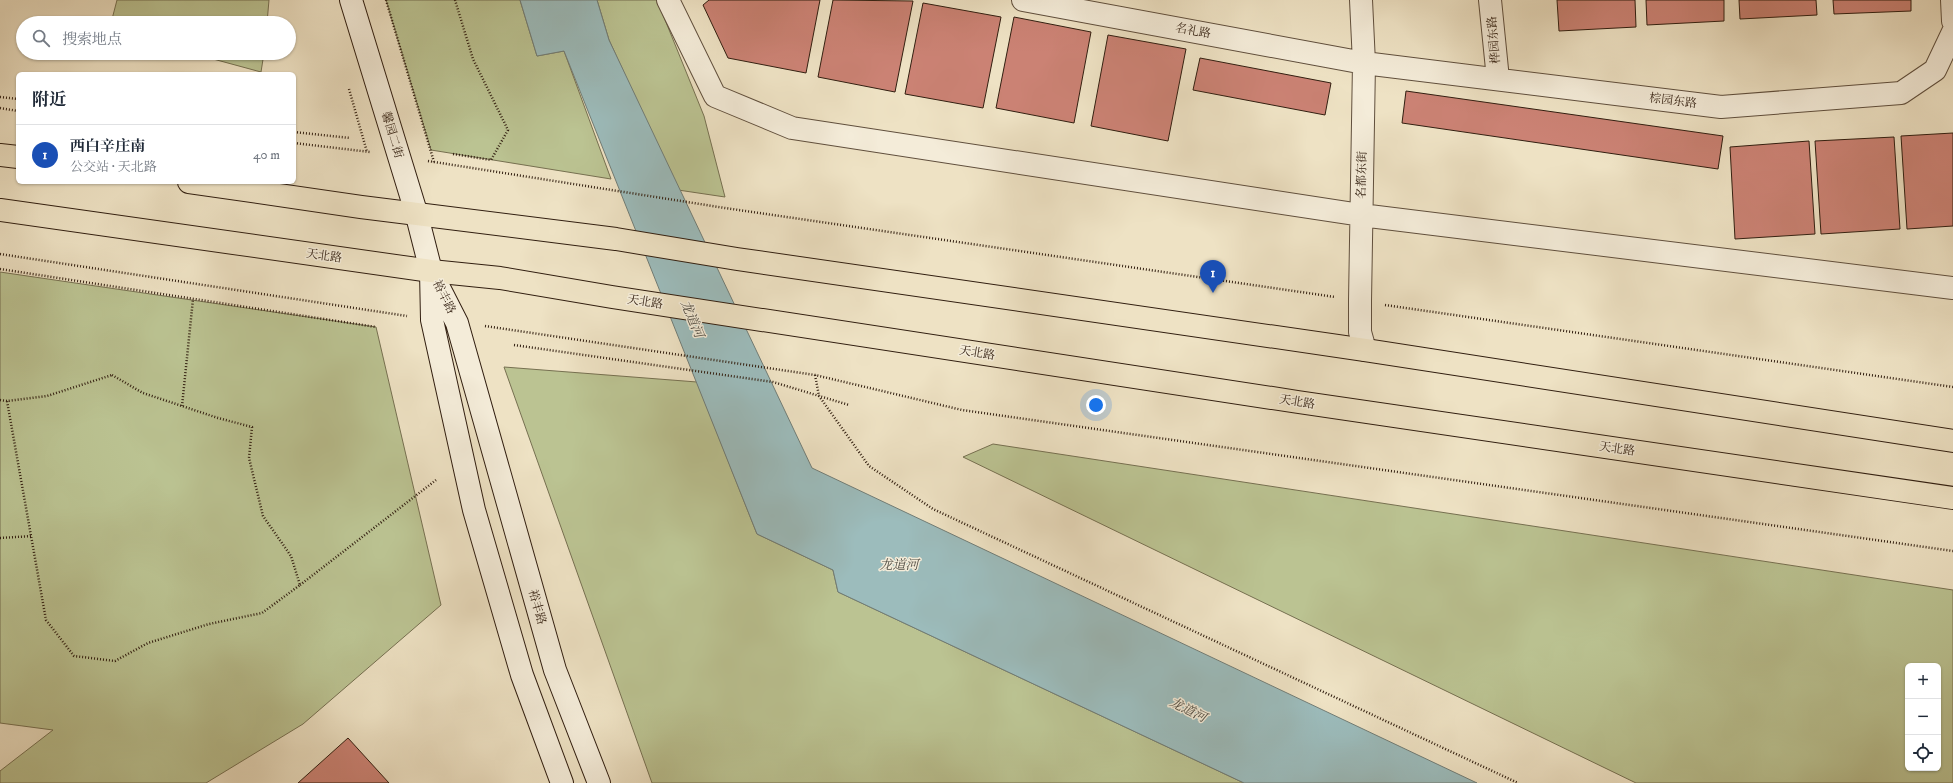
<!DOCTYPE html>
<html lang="zh">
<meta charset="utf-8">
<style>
:root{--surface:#fff;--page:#f2f2f3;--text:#1f2937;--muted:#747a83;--line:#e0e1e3;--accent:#8f2418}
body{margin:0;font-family:"IM FELL DW Pica","Noto Serif SC",serif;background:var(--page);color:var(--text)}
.controls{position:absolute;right:12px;bottom:12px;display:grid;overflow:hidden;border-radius:6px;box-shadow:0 1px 3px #0004}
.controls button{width:36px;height:36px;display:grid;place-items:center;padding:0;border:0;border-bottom:1px solid var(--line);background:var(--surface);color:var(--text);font:20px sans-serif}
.you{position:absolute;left:1096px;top:405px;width:14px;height:14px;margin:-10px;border:3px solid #fff;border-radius:50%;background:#1a73e8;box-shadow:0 0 0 6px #1a73e833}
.badge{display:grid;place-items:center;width:26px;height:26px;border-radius:50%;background:var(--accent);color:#fff;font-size:13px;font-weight:700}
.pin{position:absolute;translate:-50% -33px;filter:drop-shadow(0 1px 2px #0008)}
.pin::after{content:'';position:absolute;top:21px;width:14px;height:12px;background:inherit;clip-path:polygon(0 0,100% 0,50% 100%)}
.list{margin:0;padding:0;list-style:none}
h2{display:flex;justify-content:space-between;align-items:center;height:52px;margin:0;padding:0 16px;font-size:17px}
h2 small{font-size:13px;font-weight:400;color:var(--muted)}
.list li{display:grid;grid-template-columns:26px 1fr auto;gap:12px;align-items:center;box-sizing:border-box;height:60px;padding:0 16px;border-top:1px solid var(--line)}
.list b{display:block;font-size:15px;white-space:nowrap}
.list p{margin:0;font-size:13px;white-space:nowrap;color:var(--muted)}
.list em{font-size:13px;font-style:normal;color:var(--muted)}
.icon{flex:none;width:22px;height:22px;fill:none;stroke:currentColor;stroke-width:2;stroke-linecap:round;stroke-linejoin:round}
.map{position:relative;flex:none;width:1953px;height:783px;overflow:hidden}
.search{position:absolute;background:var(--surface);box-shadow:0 1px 3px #0004;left:16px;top:16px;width:280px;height:44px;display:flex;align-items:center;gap:10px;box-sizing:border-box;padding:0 14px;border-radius:22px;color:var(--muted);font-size:15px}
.panel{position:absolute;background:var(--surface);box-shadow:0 1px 3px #0004;left:16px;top:72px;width:280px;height:112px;border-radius:6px}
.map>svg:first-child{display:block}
.green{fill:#bbc392;stroke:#767051;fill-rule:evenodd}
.water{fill:#9cbcbc;stroke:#717d77}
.building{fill:#cb8274;stroke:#311e10}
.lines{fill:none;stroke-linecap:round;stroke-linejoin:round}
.street-casing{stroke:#604f3d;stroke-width:24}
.secondary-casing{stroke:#311e10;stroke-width:24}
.primary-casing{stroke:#311e10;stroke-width:24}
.path{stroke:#311e10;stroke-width:2.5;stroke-dasharray:1 2;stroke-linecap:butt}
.street{stroke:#f4ecd9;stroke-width:22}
.secondary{stroke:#f4ecd9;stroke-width:22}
.primary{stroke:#eee2c4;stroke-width:22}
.labels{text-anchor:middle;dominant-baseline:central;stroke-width:3;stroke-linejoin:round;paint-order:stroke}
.street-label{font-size:12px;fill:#311e10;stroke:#f4ecd9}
.water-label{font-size:13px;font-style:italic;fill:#514d44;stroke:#f4ecd9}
</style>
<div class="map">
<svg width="1953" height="783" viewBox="0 0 1953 783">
<rect width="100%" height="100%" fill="#eee2c4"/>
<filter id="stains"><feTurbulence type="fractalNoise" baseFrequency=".005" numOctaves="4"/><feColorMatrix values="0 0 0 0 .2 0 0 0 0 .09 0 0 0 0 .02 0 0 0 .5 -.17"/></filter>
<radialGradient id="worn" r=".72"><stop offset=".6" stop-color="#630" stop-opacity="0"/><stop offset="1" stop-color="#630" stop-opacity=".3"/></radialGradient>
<!-- green -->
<path class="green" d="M 117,0 L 269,0 L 267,23 L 111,23 Z
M 386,0 L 520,0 L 537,56 L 564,51 L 611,179 L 431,150 Z
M 597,0 L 657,0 L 704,116 L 725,197 L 678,190 L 609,40 Z
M 191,53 L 264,53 L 261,72 Z
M 0,272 L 376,327 L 441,605 L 303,724 L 206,783 L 0,783 L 0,771 L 53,730 L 0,723 Z
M 504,367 L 697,382 L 757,534 L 833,570 L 838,592 L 1244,783 L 652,783 Z
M 993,444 L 1953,590 L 1953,783 L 1636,783 L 963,457 ZM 1908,666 L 1938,666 L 1938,768 L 1908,768 Z"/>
<!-- water -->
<path class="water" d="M 520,0 L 597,0 L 609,40 L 812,468 L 1477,783 L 1244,783 L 838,592 L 833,570 L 757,534 L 564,51 L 537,56 Z"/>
<!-- building -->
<path class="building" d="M 709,0 L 820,0 L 806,73 L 728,58 L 703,5 Z
M 833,0 L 913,1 L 895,92 L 818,77 Z
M 1557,0 L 1635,0 L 1636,27 L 1559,31 Z
M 1646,0 L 1724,0 L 1724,21 L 1647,25 Z
M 1739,0 L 1816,0 L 1817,15 L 1740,19 Z
M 1833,0 L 1911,0 L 1911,11 L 1834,14 Z
M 923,3 L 1001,17 L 983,108 L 905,94 Z
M 1014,17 L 1091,32 L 1074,123 L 996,108 Z
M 1108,35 L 1186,49 L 1168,141 L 1091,126 Z
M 1200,58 L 1331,83 L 1325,115 L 1193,90 Z
M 1406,91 L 1723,136 L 1718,169 L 1402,123 Z
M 1953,133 L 1953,226 L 1907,229 L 1901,136 Z
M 1894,137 L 1900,229 L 1821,234 L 1815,141 Z
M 1809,141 L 1815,234 L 1735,239 L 1730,147 Z
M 348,738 L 389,783 L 298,783 Z"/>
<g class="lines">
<defs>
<path id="street" d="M 668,0 L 715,96 L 792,128 L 1361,215 L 1953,288
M 1023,0 L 1364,63 L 1721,107 L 1901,93 L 1935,70 L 1953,32
M 1361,0 L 1364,63 L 1360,301 L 1360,332 L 1365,350
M 1490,0 L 1498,79
M 1952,0 L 1953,21"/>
<path id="secondary" d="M 351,0 L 416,212 L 431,271 L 432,320 L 474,510 L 522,675 L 562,783
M 434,278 L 457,323 L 555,670 L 599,783"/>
<path id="primary" d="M 0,155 L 18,157
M 189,182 L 361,207 L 616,239 L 737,259 L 1365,350 L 1953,441
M 0,210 L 431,271 L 500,278 L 612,297 L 1298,402 L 1953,498"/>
</defs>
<!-- street casing -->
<use href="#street" class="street-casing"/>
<!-- secondary casing -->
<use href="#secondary" class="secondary-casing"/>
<!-- primary casing -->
<use href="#primary" class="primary-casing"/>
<!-- path -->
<path class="path" d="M 386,0 L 434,162
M 349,89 L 367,152
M 0,97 L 18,99
M 0,108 L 18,111
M 294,132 L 350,138
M 294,143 L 370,152
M 453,154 L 491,160 L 508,130 L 473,59 L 455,0
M 428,161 L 725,208 L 1335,297
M 0,254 L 407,316
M 0,269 L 376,327
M 1385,305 L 1953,387
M 485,326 L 815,375 L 962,410 L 1953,551
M 514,345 L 773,382 L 849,405
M 112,375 L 143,393 L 218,418 L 252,427 L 249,458 L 263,516 L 291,556 L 300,585 L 262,613 L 209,624 L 148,643 L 115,661 L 74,656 L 46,620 L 7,401 L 47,396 Z
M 815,375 L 819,396 L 869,466 L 933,509 L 1518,783
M 0,400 L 7,401
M 182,406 L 193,299
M 0,538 L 32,536
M 300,585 L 436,480"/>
<!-- street -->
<use href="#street" class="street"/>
<!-- secondary -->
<use href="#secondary" class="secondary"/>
<!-- primary -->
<use href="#primary" class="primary"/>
</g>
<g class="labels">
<!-- street labels -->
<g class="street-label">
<text transform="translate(1193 31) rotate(10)">名礼路</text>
<text transform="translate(1494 40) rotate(-95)">桦园东路</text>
<text transform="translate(1673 101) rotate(7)">棕园东路</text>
<text transform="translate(392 135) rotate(73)">馨园二街</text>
<text transform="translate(1362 175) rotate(-89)">名都东街</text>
<text transform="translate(324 256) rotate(8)">天北路</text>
<text transform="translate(444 297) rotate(63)">裕丰路</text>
<text transform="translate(645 302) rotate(9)">天北路</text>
<text transform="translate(977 353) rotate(9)">天北路</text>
<text transform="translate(1297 402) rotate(9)">天北路</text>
<text transform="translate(1617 449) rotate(8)">天北路</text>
<text transform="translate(537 607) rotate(74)">裕丰路</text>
</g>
<!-- water labels -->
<g class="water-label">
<text transform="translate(692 319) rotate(67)">龙道河</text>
<text x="899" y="565">龙道河</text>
<text transform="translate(1188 710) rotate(26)">龙道河</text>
</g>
</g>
<rect width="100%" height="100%" filter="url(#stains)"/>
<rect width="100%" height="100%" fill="url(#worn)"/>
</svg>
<div class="controls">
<button>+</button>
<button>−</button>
<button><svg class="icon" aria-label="locate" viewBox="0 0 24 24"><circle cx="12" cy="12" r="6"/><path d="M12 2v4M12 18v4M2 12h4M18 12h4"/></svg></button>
</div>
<div class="you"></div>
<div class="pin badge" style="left:1213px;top:293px;background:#1a4fb4">1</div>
<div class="search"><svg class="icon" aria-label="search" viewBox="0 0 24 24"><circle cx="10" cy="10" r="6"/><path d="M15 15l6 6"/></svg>搜索地点</div>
<section class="panel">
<h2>附近<small></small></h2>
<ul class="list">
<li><span class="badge" style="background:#1a4fb4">1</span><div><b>西白辛庄南</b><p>公交站 · 天北路</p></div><em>40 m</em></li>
</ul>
</section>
</div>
